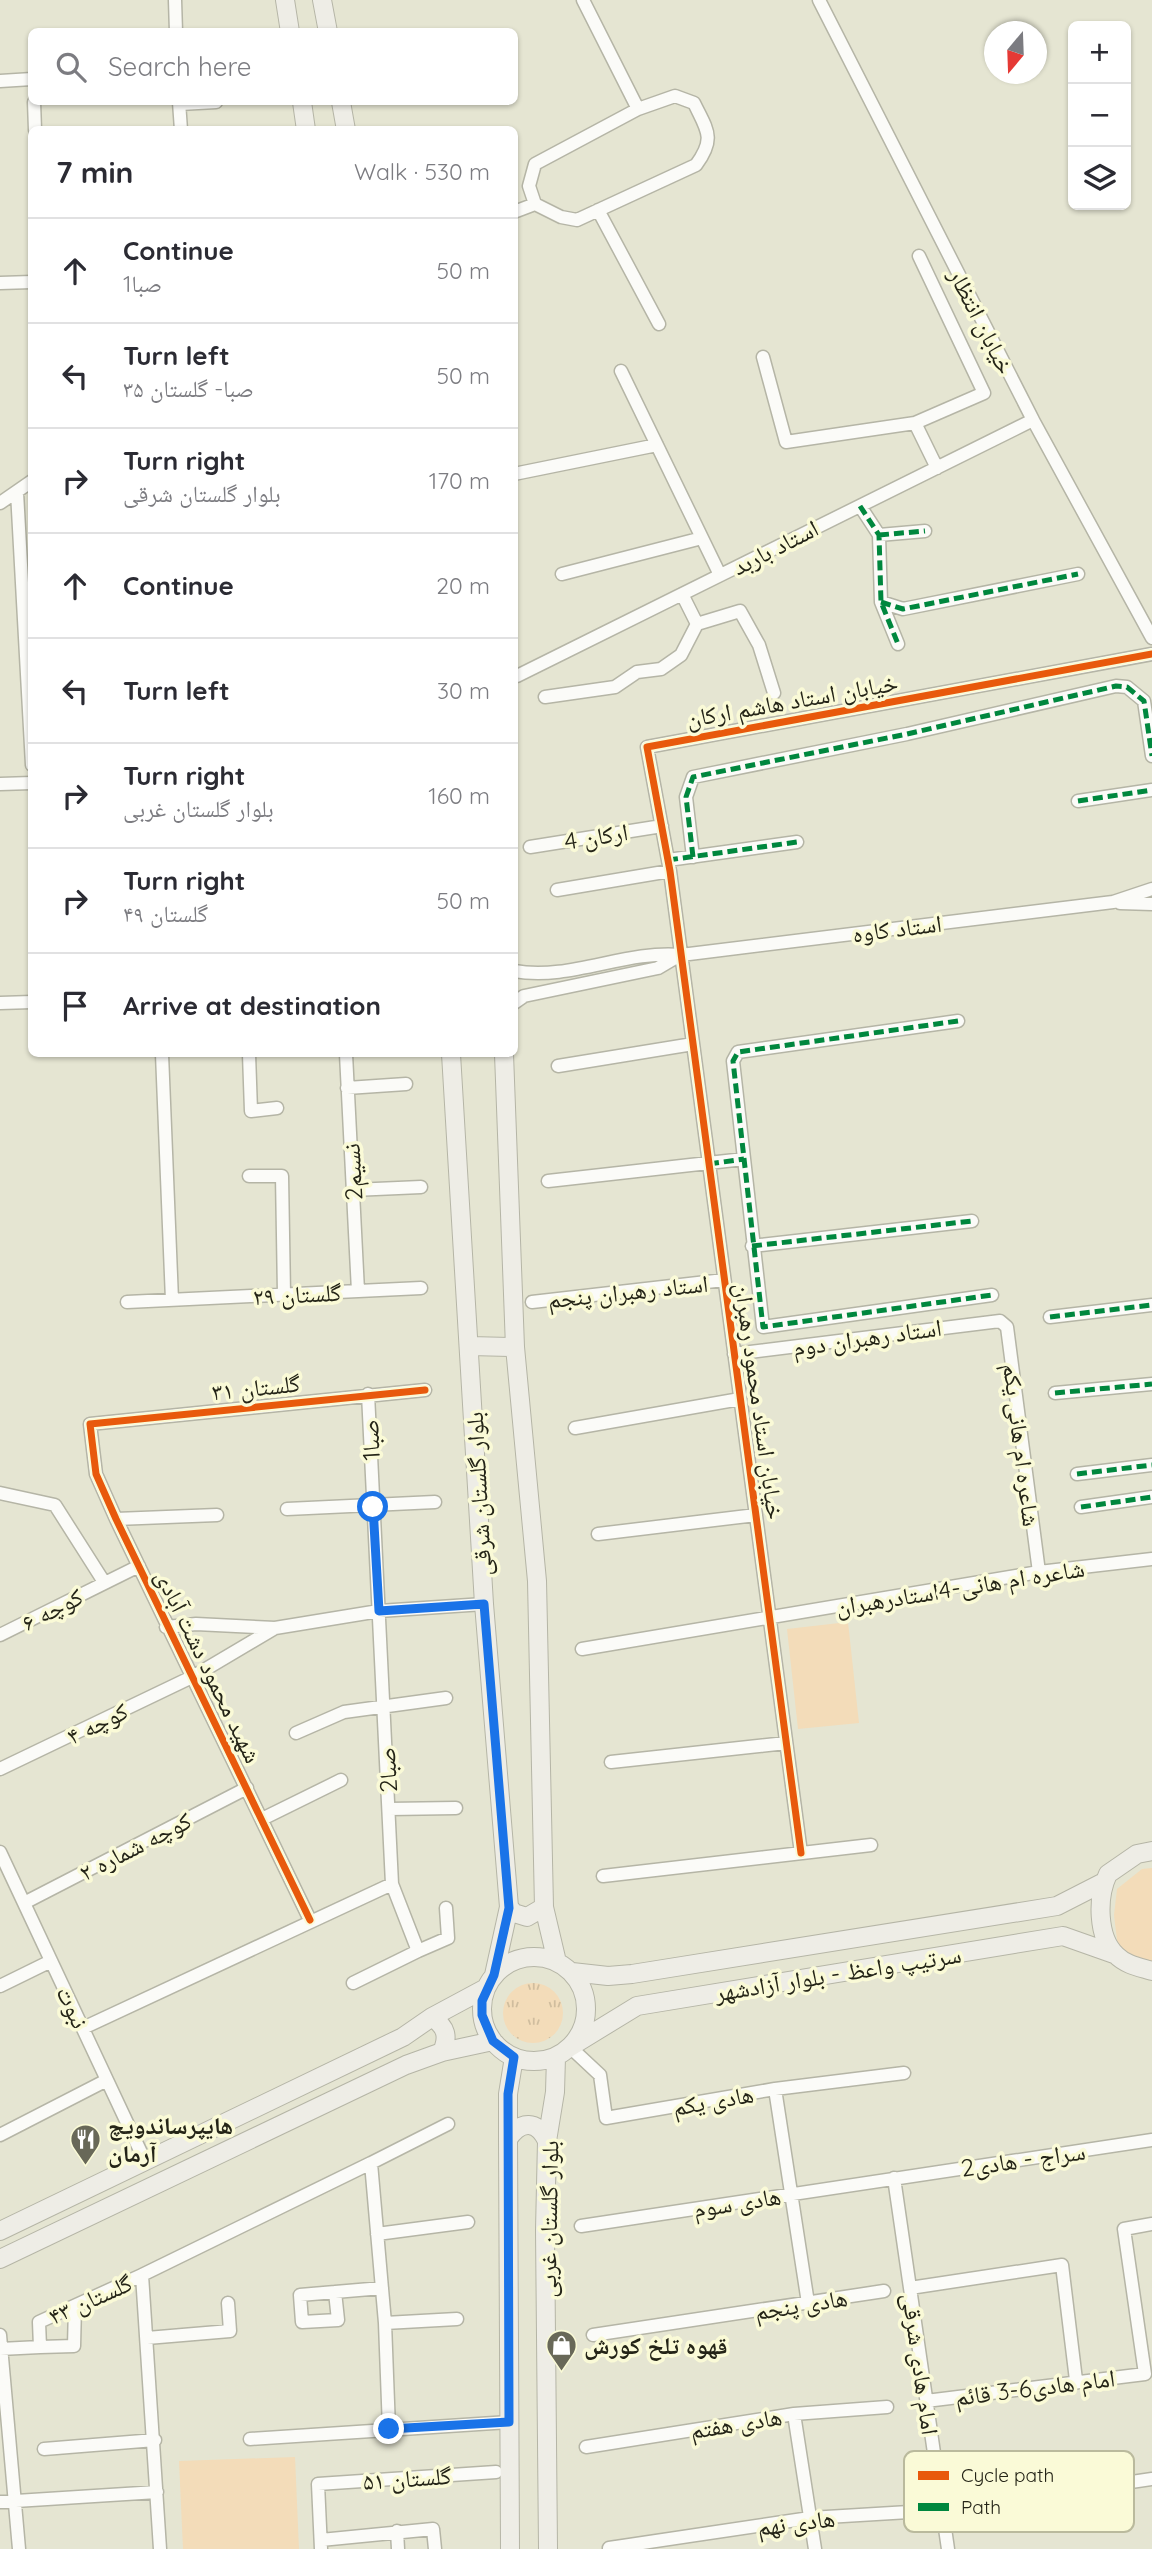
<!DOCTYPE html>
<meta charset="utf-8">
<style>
:root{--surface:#fff;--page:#f7f7f7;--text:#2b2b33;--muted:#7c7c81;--line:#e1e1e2}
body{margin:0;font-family:Quicksand,"Noto Naskh Arabic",sans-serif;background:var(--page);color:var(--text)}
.controls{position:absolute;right:21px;top:21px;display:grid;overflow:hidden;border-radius:10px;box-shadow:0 2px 5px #0004}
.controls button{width:63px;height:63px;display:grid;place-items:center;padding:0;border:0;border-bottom:2px solid var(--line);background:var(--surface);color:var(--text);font:35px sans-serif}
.compass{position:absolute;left:984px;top:21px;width:63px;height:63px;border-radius:50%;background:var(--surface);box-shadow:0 2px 5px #0004;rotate:199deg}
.stop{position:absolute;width:21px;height:21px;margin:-16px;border:5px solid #1a73e8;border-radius:50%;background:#fff}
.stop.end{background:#1a73e8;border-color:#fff;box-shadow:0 2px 7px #0008}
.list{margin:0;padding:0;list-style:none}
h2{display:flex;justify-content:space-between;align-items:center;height:91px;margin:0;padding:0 28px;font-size:30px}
h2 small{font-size:23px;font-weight:400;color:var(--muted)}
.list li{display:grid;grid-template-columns:46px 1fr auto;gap:21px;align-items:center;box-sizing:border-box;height:105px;padding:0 28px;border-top:2px solid var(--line)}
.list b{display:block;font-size:26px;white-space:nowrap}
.list p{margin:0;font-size:23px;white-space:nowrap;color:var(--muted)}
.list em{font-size:23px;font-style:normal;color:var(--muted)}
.icon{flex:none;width:38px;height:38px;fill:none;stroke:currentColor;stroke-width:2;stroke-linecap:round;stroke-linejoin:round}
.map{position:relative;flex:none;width:1152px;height:2549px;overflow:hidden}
.search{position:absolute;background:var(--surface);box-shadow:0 2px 5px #0004;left:28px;top:28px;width:490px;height:77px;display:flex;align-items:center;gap:18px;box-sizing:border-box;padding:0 24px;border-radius:10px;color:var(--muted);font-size:26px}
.panel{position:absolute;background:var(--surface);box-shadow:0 2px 5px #0004;left:28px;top:126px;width:490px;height:931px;border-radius:10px}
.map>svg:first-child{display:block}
.grass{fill:url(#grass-tufts)}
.park{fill:#f3dcb9}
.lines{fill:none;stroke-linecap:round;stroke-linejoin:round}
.minor-casing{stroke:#b5b5a6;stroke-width:15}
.secondary-casing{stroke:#b5b5a6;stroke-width:20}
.minor{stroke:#fbfbf8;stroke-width:12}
.secondary{stroke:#eeede6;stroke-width:18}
.quiet{stroke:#00873e;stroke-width:5;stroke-dasharray:10 5;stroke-linecap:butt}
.cycleway-casing{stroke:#fafad7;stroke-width:11}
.cycleway{stroke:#e8590c;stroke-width:7}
.route{stroke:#1a73e8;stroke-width:9}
.labels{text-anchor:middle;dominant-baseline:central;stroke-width:7;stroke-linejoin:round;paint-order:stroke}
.street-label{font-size:24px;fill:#242417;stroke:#fafad7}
.poi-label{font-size:24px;font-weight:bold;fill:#242417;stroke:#fafad7;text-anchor:start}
.key{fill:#fafad7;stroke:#baba9d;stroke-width:2}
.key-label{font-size:19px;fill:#242417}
</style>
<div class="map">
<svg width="1152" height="2549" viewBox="0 0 1152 2549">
<defs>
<pattern id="grass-tufts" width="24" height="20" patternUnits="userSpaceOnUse" patternTransform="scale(1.75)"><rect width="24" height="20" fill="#f3dcb9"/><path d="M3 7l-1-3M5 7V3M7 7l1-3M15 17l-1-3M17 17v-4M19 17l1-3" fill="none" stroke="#d0bd9e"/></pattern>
</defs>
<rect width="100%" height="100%" fill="#e5e5d2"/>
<!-- grass -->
<path class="grass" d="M503 2013a30 30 0 1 1 60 0a30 30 0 1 1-60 0Z"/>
<!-- park -->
<path class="park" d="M 848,1622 L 859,1723 L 798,1729 L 787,1629 Z
M 1152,1868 L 1152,1962 L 1139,1964 L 1118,1948 L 1114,1915 L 1117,1889 L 1142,1869 Z
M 295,2457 L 299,2549 L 183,2549 L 179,2461 Z"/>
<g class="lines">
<defs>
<path id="minor" d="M 175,0 L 176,32
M 583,0 L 638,109
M 819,0 L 1033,420 L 1152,638
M 0,81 L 32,79
M 675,96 L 694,103 C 707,130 716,138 696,165 L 577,220 L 561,217 L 535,204 L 529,186 L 535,164 L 638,109 Z
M 34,102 L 35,130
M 179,102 L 181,130
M 180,104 L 216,102
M 598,210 L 659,324
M 514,212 L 535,204
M 0,283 L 32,282
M 763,357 L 786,442 L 915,423 L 937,468
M 621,371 L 720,575
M 915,423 L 984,393 L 919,256
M 514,474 L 657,445
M 17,492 L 32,765
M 0,503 L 32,481
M 860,506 L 879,535 L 881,602 L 898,644
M 879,535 L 925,531
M 562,574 L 702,538
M 881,602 L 903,609 L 1078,574
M 697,624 L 740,611 L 759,645 L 774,693
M 517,676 L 1033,420
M 545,697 L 615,687 L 637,672 L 661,669 L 681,655 L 697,624 L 682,594
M 0,784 L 32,783
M 1078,801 L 1152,790
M 530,847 L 662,826
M 693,857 L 686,797 L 693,777 L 907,734 L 1116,686 L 1127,687 L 1144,701 L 1152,756
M 668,860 L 797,842
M 557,890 L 670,871
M 1120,903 L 1152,904
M 514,971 C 571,981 624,950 681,955 L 1113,902 L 1152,889
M 0,1003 L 32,1002
M 514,1003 L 524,996 L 658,968 L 680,955
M 958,1021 L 738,1052 L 733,1061 L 763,1327 L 992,1295
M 162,1054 L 172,1300
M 249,1054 L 251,1111 L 277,1108
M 346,1054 L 358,1291
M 558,1066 L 693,1044
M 347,1088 L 406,1084
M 249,1176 L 282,1176 L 284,1294
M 548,1181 L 744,1159
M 353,1190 L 421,1187
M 752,1246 L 972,1221
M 127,1302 L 421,1288
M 532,1302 L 724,1280
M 1050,1317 L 1152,1305
M 734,1354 L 1000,1321 L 1007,1327 L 1039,1572
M 1055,1393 L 1152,1384
M 575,1428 L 740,1399
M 1077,1474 L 1152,1465
M 0,1493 L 55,1505 L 104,1582
M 1081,1507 L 1152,1497
M 287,1509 L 435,1502
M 116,1519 L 217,1515
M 598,1534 L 756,1515
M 166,1627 L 196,1624 L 275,1628 L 379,1611 L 484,1604
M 0,1635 L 139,1566
M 582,1649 L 1039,1572 L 1152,1559
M 296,1733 L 344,1712 L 446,1698
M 611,1762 L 786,1743
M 0,1769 L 194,1676 L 275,1628
M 389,1809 L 456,1808
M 262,1819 L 341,1780
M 0,1852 L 145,2161
M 801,1853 L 670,871 L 647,747 L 1152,654
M 603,1876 L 871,1845
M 24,1903 L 247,1788
M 310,1920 L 116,1519 L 96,1474 L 90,1424 L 425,1390
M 418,1951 L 448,1938 L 446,1908
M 353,1983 L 418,1951 L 392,1884 L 368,1394
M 0,1986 L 51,1961
M 83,2028 L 392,1884
M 570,2047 L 600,2075 L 606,2118 L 775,2089 L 904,2073
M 775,2089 L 808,2303
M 0,2135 L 107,2080
M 371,2163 L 448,2124
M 894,2178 L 948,2549
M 581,2226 L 1152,2140
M 377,2234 L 468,2222
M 910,2288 L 1062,2265 L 1076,2380
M 335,2292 L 338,2320 L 302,2322 L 300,2295 L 382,2288
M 75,2306 L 74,2346 L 40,2347 L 39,2322 L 142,2275
M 385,2323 L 457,2319
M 0,2335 L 19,2549
M 593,2335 L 884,2291
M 147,2338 L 230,2331 L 228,2303
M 0,2349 L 40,2347
M 926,2401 L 1145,2374 L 1124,2229 L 1152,2224
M 794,2414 L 815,2549
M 250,2439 L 509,2422
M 586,2447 L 794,2414 L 887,2407
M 44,2449 L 155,2440
M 0,2502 L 157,2492
M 397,2531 L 398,2549
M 321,2540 L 433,2529 L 435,2549
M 609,2548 L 810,2518 L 942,2510 L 1152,2479
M 160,2549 L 142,2275 L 371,2163 L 385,2323 L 389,2429
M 321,2549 L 318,2484 L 496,2472"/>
<path id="secondary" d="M 285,0 L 290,32
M 322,0 L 328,32
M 302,102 L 306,130
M 341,102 L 346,130
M 451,1054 L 484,1604 L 509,1907 L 494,1975
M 504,1054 L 515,1347 L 537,1581 L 544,1907 L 557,1962
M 470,1346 L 515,1347
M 1152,1851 L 1137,1854 L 1108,1874 C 1097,1897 1097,1937 1116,1955 C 1126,1965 1139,1967 1152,1971
M 509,1907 L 514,1913 L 527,1917 L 544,1907
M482 2009a52 52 0 1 1 104 0a52 52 0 1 1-104 0Z
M 572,1972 L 608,1976 L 632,1974 L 1057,1906 L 1104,1882
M 432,2017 C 446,2027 449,2036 442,2052
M 570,2047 L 637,2006 L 1063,1936 L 1114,1954
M 508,2139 C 521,2120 537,2120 547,2141
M 0,2231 L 403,2037 L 432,2017 L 486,1988
M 0,2259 L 406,2065 L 442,2052 L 493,2041
M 510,2549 L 508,2139 L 508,2094 L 514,2057
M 548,2549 L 545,2230 L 547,2141 L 555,2092 L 556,2057"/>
</defs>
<!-- minor casing -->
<use href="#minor" class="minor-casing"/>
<!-- secondary casing -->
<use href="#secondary" class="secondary-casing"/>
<!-- minor -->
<use href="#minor" class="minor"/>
<!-- secondary -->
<use href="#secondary" class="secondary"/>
<!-- quiet -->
<path class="quiet" d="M 860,506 L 879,535 L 881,602 L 898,644
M 879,535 L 925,531
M 881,602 L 903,609 L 1078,574
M 1078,801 L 1152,790
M 693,857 L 686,797 L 693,777 L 907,734 L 1116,686 L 1127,687 L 1144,701 L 1152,756
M 668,860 L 797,842
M 958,1021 L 738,1052 L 733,1061 L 763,1327 L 992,1295
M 709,1164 L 744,1159
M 752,1246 L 972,1221
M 1050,1317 L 1152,1305
M 1055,1393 L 1152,1384
M 1077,1474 L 1152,1465
M 1081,1507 L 1152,1497"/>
<defs>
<path id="cycleway" d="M 801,1853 L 670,871 L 647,747 L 1152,654
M 310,1920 L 116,1519 L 96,1474 L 90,1424 L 425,1390"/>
</defs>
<!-- cycleway casing -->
<use href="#cycleway" class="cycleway-casing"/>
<!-- cycleway -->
<use href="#cycleway" class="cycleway"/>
</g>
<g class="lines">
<!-- route -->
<path class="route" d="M 373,1507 L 379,1611 L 484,1604 L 509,1908 L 494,1975 L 482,2001 L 482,2015 L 493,2041 L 514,2057 L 508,2094 L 509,2422 L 389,2429"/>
</g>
<!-- icons -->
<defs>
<symbol id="restaurant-pin" viewBox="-11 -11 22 30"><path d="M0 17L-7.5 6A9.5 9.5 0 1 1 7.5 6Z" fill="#686858" stroke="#fafad7"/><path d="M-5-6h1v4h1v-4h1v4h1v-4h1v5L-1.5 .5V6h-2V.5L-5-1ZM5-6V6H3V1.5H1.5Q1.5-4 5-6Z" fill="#fff"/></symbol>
<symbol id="shop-pin" viewBox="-11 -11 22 30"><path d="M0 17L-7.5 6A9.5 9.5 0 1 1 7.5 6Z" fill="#686858" stroke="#fafad7"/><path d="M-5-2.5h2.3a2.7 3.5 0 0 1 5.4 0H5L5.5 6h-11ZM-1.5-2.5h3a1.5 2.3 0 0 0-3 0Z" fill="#fff"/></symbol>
</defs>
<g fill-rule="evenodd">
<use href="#restaurant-pin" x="68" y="2122" width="35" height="47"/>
<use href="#shop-pin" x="544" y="2328" width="35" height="47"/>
</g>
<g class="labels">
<!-- street labels -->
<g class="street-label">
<text transform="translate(982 321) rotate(63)">خیابان انتظار</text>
<text transform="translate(775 547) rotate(-27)">استاد باربد</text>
<text transform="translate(792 700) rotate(-10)">خیابان استاد هاشم ارکان</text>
<text transform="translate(596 836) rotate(-9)">ارکان 4</text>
<text transform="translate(897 928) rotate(-7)">استاد کاوه</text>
<text transform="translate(352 1172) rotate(-93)">نسیم2</text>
<text transform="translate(628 1291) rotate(-6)">استاد رهبران پنجم</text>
<text transform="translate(297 1294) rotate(-3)">گلستان ۲۹</text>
<text transform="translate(867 1337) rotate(-8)">استاد رهبران دوم</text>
<text transform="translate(256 1387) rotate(-6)">گلستان ۳۱</text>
<text transform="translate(760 1401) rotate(82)">خیابان استاد محمود رهبران</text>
<text transform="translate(370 1440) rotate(-93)">صبا1</text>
<text transform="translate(1022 1445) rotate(83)">شاعره ام هانی یکم</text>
<text transform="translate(478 1494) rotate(-93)">بلوار گلستان شرقی</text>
<text transform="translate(960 1587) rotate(-9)">شاعره ام هانی-4استادرهبران</text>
<text transform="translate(52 1609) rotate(-27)">کوچه ۶</text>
<text transform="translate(209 1666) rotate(64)">شهید محمود دشت آبادی</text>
<text transform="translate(97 1723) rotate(-26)">کوچه ۴</text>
<text transform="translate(387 1770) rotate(-93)">صبا2</text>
<text transform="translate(135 1846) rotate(-27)">کوچه شماره ۲</text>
<text transform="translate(838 1973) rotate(-9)">سرتیپ واعظ - بلوار آزادشهر</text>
<text transform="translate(73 2007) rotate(65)">نبوت</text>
<text transform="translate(713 2100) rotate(-10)">هادی یکم</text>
<text transform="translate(1023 2159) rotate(-8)">سراج - هادی2</text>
<text transform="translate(737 2202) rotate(-9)">هادی سوم</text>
<text transform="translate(548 2219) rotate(-89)">بلوار گلستان غربی</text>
<text transform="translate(90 2299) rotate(-24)">گلستان ۴۳</text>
<text transform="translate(801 2304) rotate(-9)">هادی پنجم</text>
<text transform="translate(921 2364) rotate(82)">امام هادی شرقی</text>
<text transform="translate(1035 2387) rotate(-7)">امام هادی6-3 قائم</text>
<text transform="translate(736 2423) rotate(-9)">هادی هفتم</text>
<text transform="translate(407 2478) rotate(-4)">گلستان ۵۱</text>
<text transform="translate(796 2522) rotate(-7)">هادی نهم</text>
</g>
<!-- poi labels -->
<g class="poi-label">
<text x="108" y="2125">هایپرساندویچ<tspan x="108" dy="28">آرمان</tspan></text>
<text x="584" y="2345">قهوه تلخ کورش</text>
</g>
</g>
<!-- legend -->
<rect x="904" y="2451" width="230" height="81" rx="10" class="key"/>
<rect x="918" y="2471" width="31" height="9" fill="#e8590c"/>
<rect x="918" y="2503" width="31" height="8" fill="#00873e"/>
<g class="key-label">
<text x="961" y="2482">Cycle path</text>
<text x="961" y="2514">Path</text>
</g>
</svg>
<div class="controls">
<button>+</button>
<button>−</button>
<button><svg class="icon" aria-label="layers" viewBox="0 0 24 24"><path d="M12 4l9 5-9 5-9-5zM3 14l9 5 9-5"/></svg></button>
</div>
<svg class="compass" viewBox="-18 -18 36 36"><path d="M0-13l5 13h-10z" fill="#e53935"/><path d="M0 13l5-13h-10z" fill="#7c7c81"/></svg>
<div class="stop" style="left:373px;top:1507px"></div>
<div class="stop end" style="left:389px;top:2429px"></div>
<div class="search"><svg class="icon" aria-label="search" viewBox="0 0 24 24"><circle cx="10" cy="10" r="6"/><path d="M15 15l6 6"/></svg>Search here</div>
<section class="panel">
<h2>7 min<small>Walk · 530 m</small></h2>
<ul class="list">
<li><svg class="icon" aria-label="ahead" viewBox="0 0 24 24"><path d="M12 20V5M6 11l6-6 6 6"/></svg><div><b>Continue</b><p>صبا1</p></div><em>50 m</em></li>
<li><svg class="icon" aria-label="left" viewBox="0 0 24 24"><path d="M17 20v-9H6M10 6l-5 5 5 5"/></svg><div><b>Turn left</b><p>صبا- گلستان ۳۵</p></div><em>50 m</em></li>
<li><svg class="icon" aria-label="right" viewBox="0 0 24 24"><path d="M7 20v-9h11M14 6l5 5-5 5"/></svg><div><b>Turn right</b><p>بلوار گلستان شرقی</p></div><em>170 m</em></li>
<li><svg class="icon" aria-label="ahead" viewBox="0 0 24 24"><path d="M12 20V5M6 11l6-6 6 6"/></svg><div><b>Continue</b></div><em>20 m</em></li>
<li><svg class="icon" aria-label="left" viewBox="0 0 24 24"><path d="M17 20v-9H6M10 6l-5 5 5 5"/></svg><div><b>Turn left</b></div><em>30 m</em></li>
<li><svg class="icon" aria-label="right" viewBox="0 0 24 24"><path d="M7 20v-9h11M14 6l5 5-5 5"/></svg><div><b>Turn right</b><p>بلوار گلستان غربی</p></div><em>160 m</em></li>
<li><svg class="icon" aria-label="right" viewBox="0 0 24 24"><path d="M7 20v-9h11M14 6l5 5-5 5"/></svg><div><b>Turn right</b><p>گلستان ۴۹</p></div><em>50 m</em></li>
<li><svg class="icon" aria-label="arrive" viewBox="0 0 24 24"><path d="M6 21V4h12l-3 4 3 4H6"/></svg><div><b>Arrive at destination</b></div></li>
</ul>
</section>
</div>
